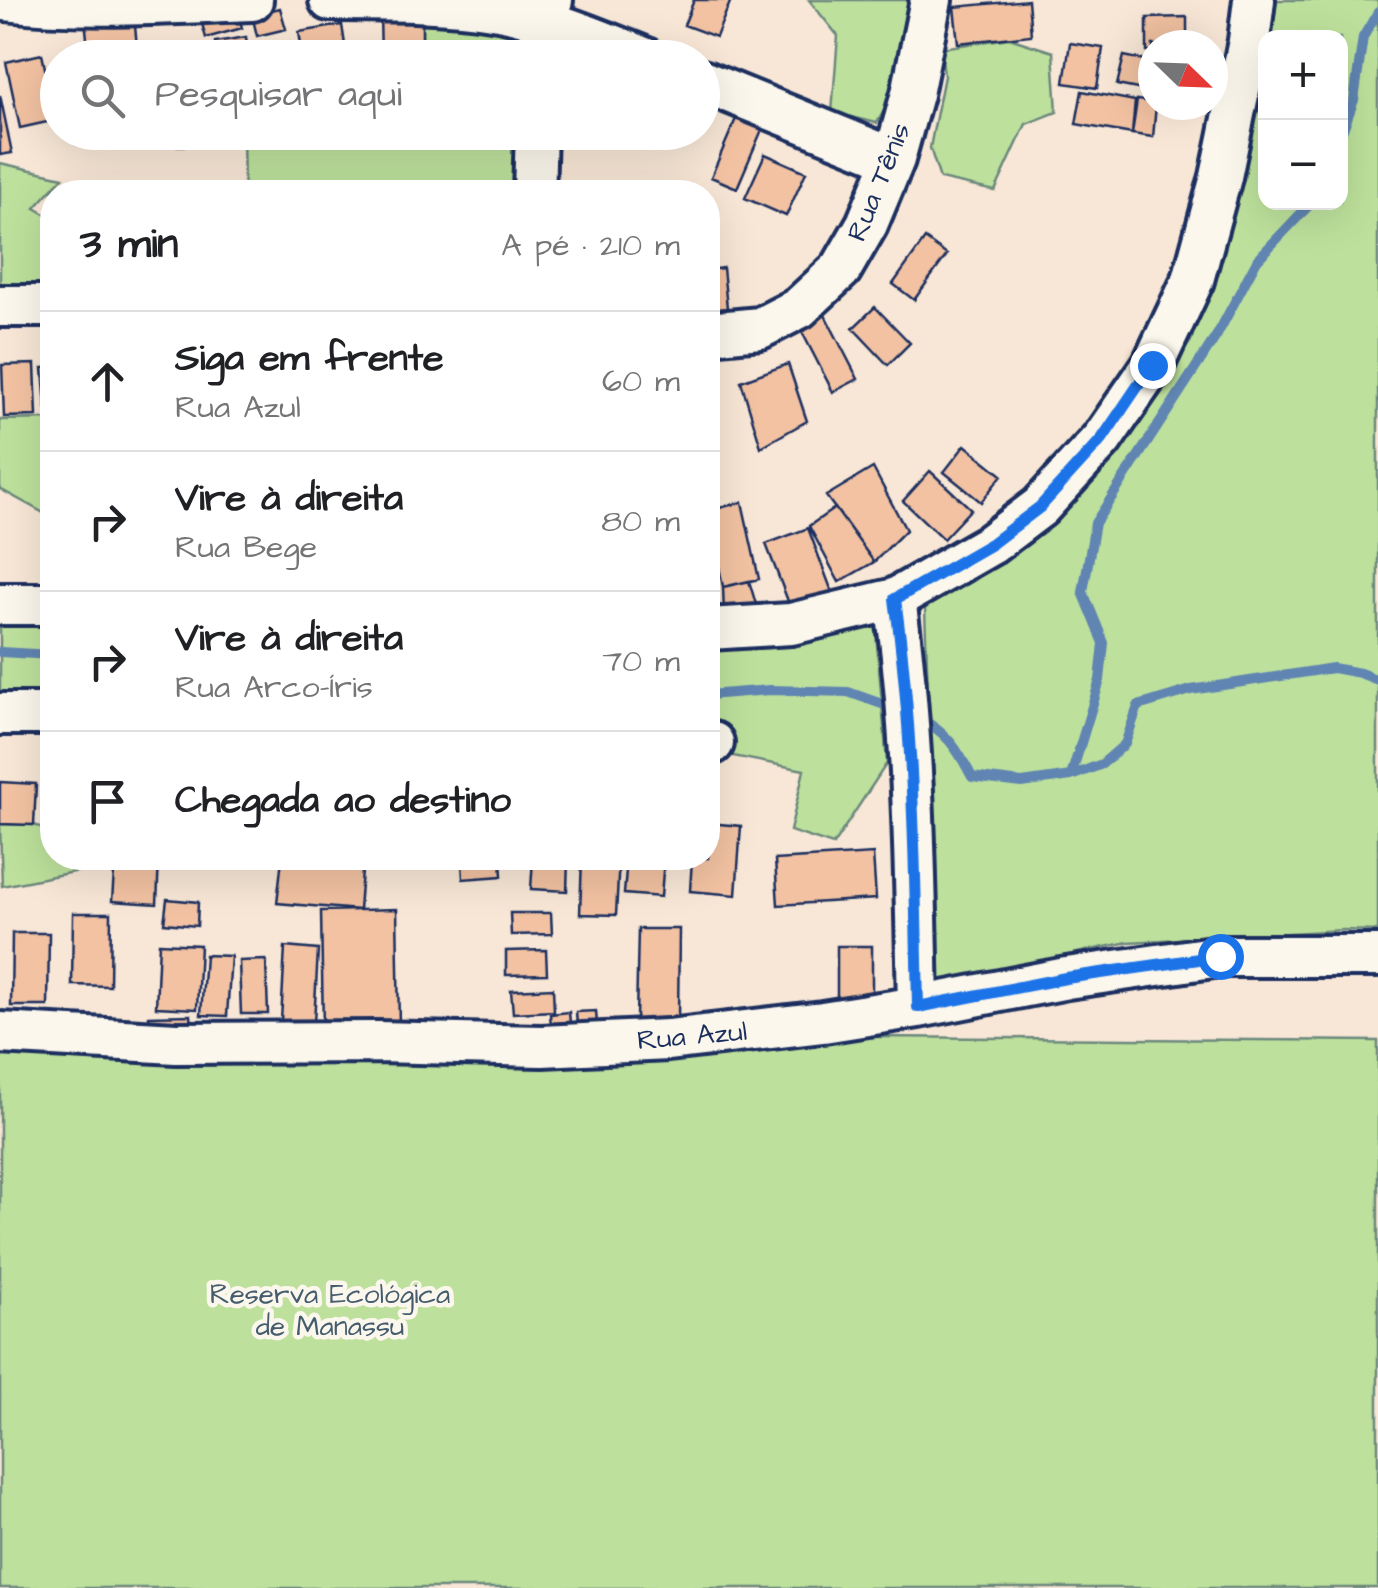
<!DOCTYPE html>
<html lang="pt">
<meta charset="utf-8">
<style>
:root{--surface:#fff;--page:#f2f2f2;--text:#202124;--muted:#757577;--line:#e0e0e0}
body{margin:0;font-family:"Architects Daughter",sans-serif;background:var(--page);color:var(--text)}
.controls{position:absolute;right:30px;top:30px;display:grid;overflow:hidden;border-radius:20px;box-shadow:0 10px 40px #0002}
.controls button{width:90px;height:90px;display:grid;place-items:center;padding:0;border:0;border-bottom:2px solid var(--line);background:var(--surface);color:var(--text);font:50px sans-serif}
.compass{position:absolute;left:1138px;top:30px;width:90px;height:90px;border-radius:50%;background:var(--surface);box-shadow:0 10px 40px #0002;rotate:113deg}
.stop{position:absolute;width:30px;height:30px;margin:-22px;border:8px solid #1a73e8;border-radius:50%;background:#fff}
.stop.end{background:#1a73e8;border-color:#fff;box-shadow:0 2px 10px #0008}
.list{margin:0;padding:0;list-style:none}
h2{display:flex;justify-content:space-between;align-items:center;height:130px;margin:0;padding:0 40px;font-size:42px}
h2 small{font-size:32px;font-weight:400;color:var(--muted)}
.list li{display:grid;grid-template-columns:65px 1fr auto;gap:30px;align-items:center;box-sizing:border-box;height:140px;padding:0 40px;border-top:2px solid var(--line)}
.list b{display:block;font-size:38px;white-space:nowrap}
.list p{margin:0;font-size:32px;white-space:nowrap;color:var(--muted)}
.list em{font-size:32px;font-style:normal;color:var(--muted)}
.icon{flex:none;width:55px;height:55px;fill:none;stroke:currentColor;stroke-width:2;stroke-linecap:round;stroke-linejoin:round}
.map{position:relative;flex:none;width:1378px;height:1588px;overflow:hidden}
.search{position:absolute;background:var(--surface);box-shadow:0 10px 40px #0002;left:40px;top:40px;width:680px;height:110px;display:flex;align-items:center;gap:25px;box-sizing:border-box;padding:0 35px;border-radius:55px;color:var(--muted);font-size:38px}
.panel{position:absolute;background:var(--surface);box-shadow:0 10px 40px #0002;left:40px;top:180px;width:680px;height:690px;border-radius:40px}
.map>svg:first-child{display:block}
.green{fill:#bde19c;stroke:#6c887d;stroke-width:2.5;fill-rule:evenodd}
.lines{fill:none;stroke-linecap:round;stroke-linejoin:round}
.stream{stroke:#6185b2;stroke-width:10}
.building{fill:#f2c2a2;stroke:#1b2f5e;stroke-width:2.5}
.minor-casing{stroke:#1b2f5e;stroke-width:48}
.minor{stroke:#fbf7ec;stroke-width:40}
.route{stroke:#1a73e8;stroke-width:12}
.labels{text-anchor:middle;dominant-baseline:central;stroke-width:9;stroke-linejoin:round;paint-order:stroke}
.street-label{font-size:28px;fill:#1b2f5e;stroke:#fbf7ec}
.park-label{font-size:28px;fill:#445c6e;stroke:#fbf7ec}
</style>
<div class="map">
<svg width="1378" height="1588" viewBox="0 0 1378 1588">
<rect width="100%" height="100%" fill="#f8e7d6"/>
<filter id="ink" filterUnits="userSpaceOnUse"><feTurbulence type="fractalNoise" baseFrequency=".01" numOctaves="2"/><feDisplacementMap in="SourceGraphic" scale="20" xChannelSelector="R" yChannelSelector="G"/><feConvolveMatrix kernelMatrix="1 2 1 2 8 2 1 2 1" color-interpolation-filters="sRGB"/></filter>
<g filter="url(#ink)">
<!-- green -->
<path class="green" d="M 809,0 L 911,0 L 900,82 L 877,123 L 832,113 L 838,36 Z
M 1271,0 L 1378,0 L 1378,931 L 1343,930 L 1128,942 L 938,983 L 925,608 L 1068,507 L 1191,341 L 1243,180 ZM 1266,38 L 1340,38 L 1340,202 L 1266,202 Z
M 422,11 L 529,26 L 528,57 L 422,57 Z
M 1009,38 L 1053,52 L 1057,112 L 1026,124 L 995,191 L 940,179 L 930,148 L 944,76 L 941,48 Z
M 243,133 L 526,133 L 524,192 L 244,192 Z
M 0,163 L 63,177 L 35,208 L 52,218 L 52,290 L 0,294 Z
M 52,419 L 52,586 L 46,585 L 49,516 L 0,489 L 0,420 Z
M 0,618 L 52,619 L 52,699 L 0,698 Z
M 875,621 L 887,763 L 833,845 L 790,831 L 804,770 L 708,751 L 708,639 Z
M 0,824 L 34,825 L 52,831 L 52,858 L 83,858 L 79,871 L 2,886 Z
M 0,1030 L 1378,1041 L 1378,1588 L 0,1588 Z"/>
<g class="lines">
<!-- stream -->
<path class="stream" d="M 1340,137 L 1354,100 L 1363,37 L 1378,12
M 0,652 L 52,655
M 708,695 L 770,690 L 848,692 L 896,709
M 917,716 C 947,733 956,746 972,777 L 1022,783 L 1071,776 L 1102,764 L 1125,744 L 1138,706 L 1191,690 L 1333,668 L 1360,673 L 1378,680
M 1071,776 L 1100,680 L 1104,643 L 1083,592 L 1095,523 L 1217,335 L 1257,260 L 1312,202"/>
</g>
<!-- building -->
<path class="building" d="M 694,0 L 731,0 L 716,37 L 684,25 Z
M 1028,0 L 1031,35 L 958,43 L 954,7 Z
M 236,4 L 242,28 L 206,38 L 199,13 Z
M 280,8 L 286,29 L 257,36 L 252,15 Z
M 422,11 L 422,58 L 381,58 L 380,13 Z
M 134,15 L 138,58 L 89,58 L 85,19 Z
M 1187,17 L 1187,45 L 1153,45 L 1153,52 L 1147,52 L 1147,18 Z
M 342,25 L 347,58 L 303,58 L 299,32 Z
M 246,37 L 248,55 L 217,58 L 215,42 Z
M 1070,43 L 1103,48 L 1097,88 L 1064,83 Z
M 42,54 L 56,120 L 20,128 L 6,62 Z
M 1124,56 L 1153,62 L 1153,92 L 1117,85 Z
M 1082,91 L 1135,101 L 1132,134 L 1076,124 Z
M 0,95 L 12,153 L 0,155 Z
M 1137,100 L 1153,102 L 1153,105 L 1156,105 L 1153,137 L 1132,134 Z
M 738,114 L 764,125 L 737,188 L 711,177 Z
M 77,132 L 213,132 L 213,146 L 76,144 Z
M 623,132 L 669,132 L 663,148 Z
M 765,154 L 806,172 L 786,216 L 745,198 Z
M 199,186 L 244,189 L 244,192 L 198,192 Z
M 925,239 L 947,255 L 914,300 L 893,284 Z
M 723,268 L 727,308 L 708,311 L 708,270 Z
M 875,307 L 910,343 L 888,365 L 853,328 Z
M 825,315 L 858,379 L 833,392 L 800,328 Z
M 35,364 L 37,416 L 4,417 L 2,365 Z
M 788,364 L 807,421 L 761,447 L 741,381 Z
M 52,367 L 52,407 L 46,408 L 43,368 Z
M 965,445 L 1002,475 L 981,502 L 944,472 Z
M 873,468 L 906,530 L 874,562 L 826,496 Z
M 930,471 L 971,509 L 943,539 L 903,501 Z
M 742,502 L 759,579 L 723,587 L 708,511 Z
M 835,508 L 874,562 L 839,582 L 809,526 Z
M 808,528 L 834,597 L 793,614 L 766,544 Z
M 708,532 L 711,532 L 720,622 L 708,623 Z
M 749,581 L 758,611 L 724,614 L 723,587 Z
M 0,782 L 36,784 L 34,825 L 0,824 Z
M 45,795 L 52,795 L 52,831 L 46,831 Z
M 708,823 L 741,826 L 736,895 L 690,891 L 692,858 L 708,858 Z
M 873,854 L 876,899 L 778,905 L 775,860 Z
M 115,858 L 159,858 L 157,904 L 112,901 Z
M 282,858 L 363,858 L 359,910 L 277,903 Z
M 533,858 L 568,858 L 567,891 L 531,889 Z
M 582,858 L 619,858 L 616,915 L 580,914 Z
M 627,858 L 664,858 L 661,897 L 624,894 Z
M 501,859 L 502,876 L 463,879 L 462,863 Z
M 167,899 L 198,902 L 197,926 L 164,923 Z
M 397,909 L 399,1027 L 323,1029 L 321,911 Z
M 73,913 L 111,913 L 110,986 L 72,985 Z
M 510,913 L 551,913 L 552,934 L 511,935 Z
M 638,929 L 679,929 L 678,1020 L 636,1019 Z
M 12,933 L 49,933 L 48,1006 L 11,1006 Z
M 159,943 L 200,945 L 197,1009 L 156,1007 Z
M 837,946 L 872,946 L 872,1006 L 837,1007 Z
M 285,947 L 318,950 L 314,1023 L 281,1021 Z
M 546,950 L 547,974 L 506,975 L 506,951 Z
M 205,955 L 231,956 L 227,1016 L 201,1015 Z
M 266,960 L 268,1014 L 241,1014 L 239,961 Z
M 553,988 L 554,1011 L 513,1013 L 511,990 Z
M 596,1011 L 598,1037 L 578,1038 L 576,1012 Z
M 569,1012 L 571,1034 L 552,1036 L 550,1014 Z
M 191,1015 L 193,1038 L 150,1039 L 149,1016 Z"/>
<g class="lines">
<defs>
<path id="minor" d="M 5,0 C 88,9 170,3 252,0
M 330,0 C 386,0 444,0 499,9 C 549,19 597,39 644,58
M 539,58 L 540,20 L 552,0
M 702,81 L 894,159
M 534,192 L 536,132
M 0,306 L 52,306
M 708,333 L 760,328 L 799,308 L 841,269 L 867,224 L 894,159 L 912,94 L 931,0
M 895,599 C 914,734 915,871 918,1007
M 0,604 L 52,604
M 708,629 L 791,624 L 895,599 L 991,544 L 1040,507 L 1102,439 L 1153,365 L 1193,280 L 1221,177 L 1249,41 L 1254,0
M 0,714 L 52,714
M 708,743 L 713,743
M 0,1033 L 176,1043 L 377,1042 L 542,1046 L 668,1040 L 823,1022 L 918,1007 L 1067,978 L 1220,956 L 1378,956"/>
</defs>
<!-- minor casing -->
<use href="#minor" class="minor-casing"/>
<!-- minor -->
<use href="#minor" class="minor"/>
</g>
</g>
<g class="lines" filter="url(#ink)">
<!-- route -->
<path class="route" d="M 1152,365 L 1102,439 L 1040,507 L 991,544 L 895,599 C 914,734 915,871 918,1007 L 1066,978 L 1220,956"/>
</g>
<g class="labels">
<!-- street labels -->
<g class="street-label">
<text transform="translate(879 182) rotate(-68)">Rua Tênis</text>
<text transform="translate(692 1036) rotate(-5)">Rua Azul</text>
</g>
<!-- park labels -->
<g class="park-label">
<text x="330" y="1294">Reserva Ecológica<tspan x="330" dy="32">de Manassu</tspan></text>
</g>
</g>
</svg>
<div class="controls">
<button>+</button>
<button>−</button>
</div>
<svg class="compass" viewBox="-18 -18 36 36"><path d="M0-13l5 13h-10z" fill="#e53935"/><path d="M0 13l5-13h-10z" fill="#757577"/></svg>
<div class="stop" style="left:1220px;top:956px"></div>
<div class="stop end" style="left:1152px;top:365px"></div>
<div class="search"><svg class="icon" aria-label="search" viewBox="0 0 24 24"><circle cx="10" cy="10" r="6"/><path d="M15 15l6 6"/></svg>Pesquisar aqui</div>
<section class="panel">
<h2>3 min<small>A pé · 210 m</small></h2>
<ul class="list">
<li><svg class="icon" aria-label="ahead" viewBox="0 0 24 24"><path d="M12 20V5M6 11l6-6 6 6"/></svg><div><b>Siga em frente</b><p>Rua Azul</p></div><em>60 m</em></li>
<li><svg class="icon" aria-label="right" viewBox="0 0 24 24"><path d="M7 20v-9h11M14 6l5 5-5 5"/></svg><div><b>Vire à direita</b><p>Rua Bege</p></div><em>80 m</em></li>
<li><svg class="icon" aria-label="right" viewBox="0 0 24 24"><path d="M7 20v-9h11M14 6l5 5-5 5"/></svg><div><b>Vire à direita</b><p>Rua Arco-Íris</p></div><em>70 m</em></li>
<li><svg class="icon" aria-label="arrive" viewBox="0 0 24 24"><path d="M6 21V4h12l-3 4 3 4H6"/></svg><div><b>Chegada ao destino</b></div></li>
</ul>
</section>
</div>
